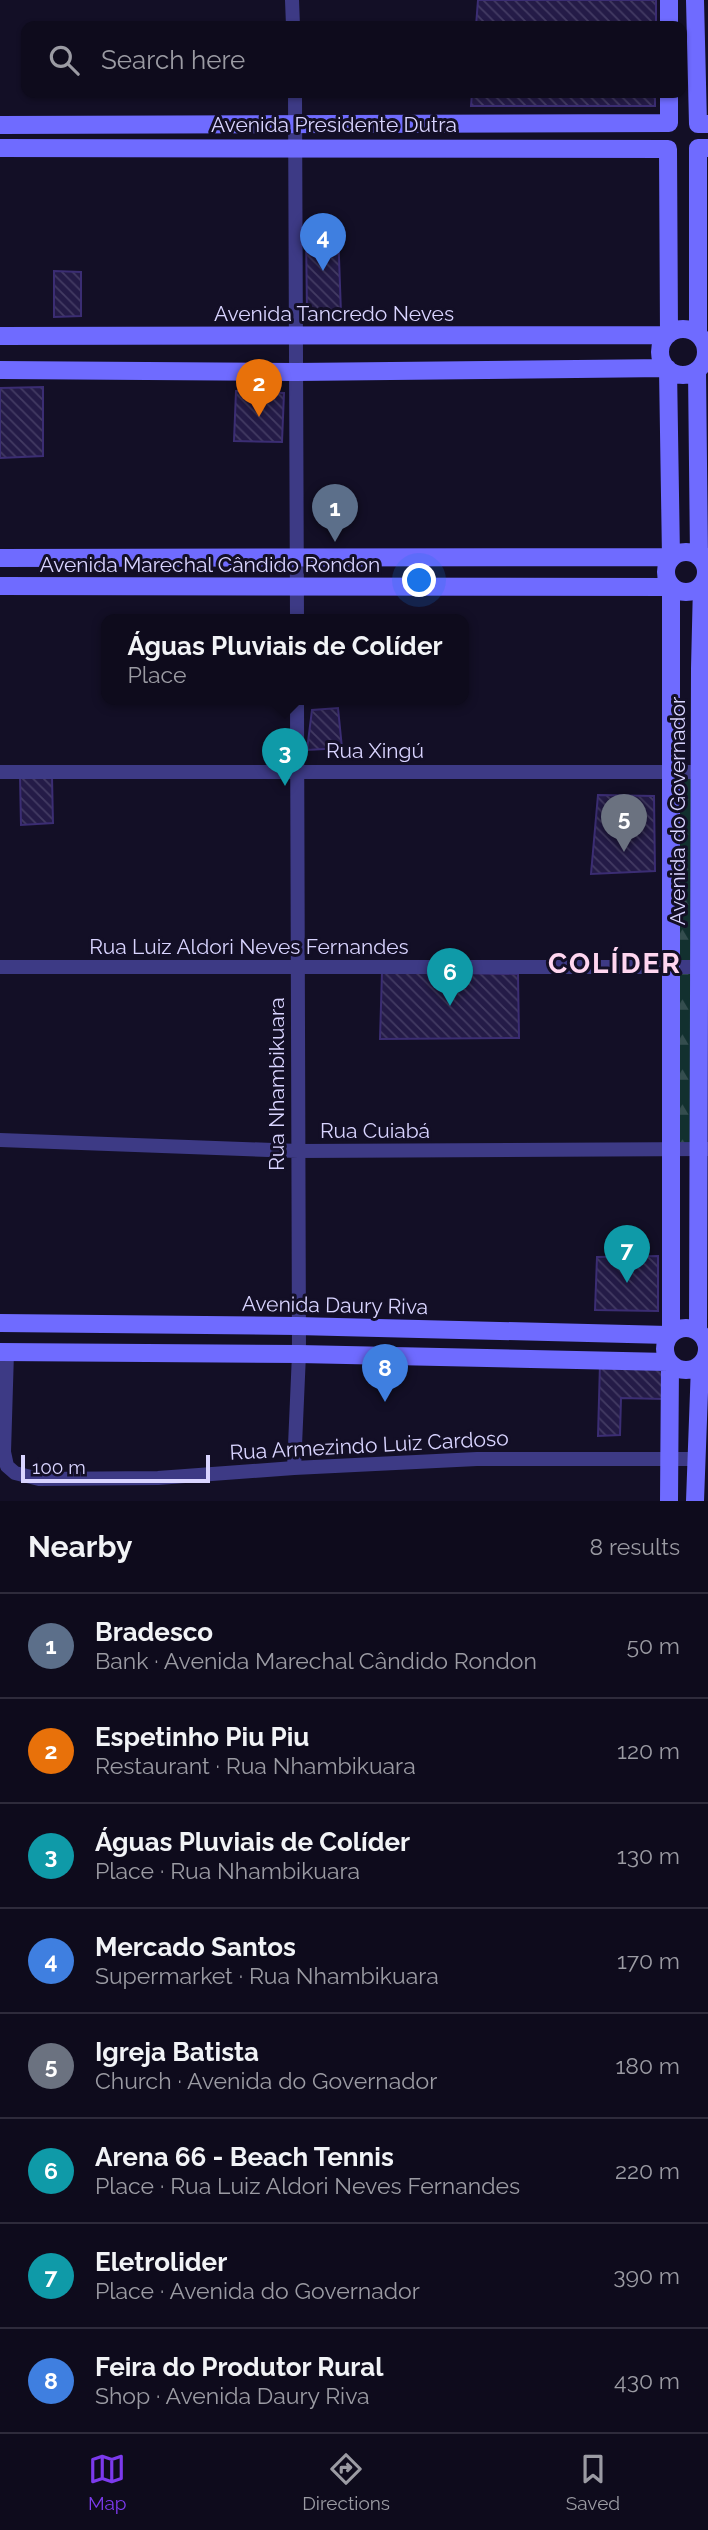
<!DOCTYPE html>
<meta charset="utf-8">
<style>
:root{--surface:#0e0b1c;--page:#171425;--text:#f1f3f6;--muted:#9b9ba3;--line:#2e2b3b;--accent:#7c3aed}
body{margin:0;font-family:Raleway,sans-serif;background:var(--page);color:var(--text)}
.scale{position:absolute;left:21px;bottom:18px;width:189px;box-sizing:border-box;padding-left:7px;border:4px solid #d9d4ff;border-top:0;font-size:19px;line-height:24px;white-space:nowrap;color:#d9d4ff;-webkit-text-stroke:5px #130f26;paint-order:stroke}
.you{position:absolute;left:420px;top:581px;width:24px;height:24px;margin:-18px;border:5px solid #fff;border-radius:50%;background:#1a73e8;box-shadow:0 0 0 10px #1a73e833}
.badge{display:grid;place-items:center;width:46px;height:46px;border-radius:50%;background:var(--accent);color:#fff;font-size:23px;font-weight:700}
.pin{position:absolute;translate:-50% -58px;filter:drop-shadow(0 2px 4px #0008)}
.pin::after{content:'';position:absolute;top:37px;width:24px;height:21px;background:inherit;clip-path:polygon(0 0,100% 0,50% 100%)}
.popup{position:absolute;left:101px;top:614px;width:368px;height:91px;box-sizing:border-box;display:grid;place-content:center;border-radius:14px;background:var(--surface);filter:drop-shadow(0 2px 5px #0005);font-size:23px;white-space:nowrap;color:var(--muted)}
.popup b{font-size:26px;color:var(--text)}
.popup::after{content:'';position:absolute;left:50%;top:100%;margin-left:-14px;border:14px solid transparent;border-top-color:var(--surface)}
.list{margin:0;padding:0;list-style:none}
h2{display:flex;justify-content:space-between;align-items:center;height:91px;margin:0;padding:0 28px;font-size:30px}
h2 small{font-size:23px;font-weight:400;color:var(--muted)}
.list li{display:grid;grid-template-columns:46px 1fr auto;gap:21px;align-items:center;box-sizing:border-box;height:105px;padding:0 28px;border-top:2px solid var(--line)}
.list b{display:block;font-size:26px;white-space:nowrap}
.list p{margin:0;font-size:23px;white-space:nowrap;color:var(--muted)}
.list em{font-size:23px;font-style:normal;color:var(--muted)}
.icon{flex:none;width:38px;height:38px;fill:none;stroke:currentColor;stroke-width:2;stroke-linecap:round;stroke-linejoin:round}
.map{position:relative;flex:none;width:708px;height:1501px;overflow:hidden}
.search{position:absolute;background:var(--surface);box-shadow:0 2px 5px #0004;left:21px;right:21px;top:21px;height:77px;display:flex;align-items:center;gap:18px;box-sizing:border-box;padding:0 24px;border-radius:14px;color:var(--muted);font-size:26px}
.sheet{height:931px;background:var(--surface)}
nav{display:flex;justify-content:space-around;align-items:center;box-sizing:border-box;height:98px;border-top:2px solid var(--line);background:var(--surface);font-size:19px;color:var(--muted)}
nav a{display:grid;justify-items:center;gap:4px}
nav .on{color:var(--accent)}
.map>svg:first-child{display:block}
.forest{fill:url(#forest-firs)}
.building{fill:url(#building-back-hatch);stroke:#3b2d73;stroke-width:2}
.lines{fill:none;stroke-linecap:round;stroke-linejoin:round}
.street{stroke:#3d3a85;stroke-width:14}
.secondary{stroke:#6f6bff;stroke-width:18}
.labels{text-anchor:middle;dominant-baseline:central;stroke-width:6;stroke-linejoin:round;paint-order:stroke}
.street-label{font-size:21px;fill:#d9d4ff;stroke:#130f26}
.district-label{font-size:28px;font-weight:bold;letter-spacing:2px;fill:#ffd6f0;stroke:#130f26}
</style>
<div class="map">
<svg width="708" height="1501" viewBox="0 0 708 1501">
<defs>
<pattern id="forest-firs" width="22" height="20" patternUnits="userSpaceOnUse" patternTransform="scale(1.75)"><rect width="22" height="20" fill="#12302f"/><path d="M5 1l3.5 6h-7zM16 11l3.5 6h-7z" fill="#344d4e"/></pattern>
<pattern id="building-back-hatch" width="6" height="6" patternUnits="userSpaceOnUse" patternTransform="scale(1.75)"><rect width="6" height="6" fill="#241b47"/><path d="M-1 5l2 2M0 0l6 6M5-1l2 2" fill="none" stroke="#433b63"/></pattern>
</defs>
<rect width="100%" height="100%" fill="#130f26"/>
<!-- forest -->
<path class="forest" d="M 670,772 L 700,773 L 699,966 L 670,966 Z
M 671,969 L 698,969 L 698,1150 L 671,1150 Z"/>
<!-- building -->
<path class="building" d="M 478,0 L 656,0 L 656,26 L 476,26 Z
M 472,93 L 655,93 L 655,106 L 471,106 Z
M 306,230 L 338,230 L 341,313 L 307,314 Z
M 54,271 L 81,272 L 81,316 L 54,317 Z
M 43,387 L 43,456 L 0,458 L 0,388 Z
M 236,391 L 284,393 L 282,442 L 234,441 Z
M 338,708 L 342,748 L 307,750 L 312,710 Z
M 20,776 L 52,777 L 53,823 L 21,825 Z
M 598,795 L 654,796 L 655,871 L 591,874 Z
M 382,972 L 518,974 L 519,1038 L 380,1039 Z
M 658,1256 L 658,1311 L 595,1310 L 597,1257 Z
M 600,1363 L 664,1365 L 664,1399 L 621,1398 L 620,1435 L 598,1436 Z"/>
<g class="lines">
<!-- street -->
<path class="street" d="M 292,0 L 293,26
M 295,93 L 297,620
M 0,772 L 708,772
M 0,967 L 708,967
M 0,1140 L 298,1151 L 708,1149
M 7,1352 L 4,1452 L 7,1466 L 15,1473 L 39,1479 L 158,1478 L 294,1468 L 477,1459 L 696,1459
M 294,1468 L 299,1354 L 297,700"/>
<!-- secondary -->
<path class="secondary" d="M 695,0 L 698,124 L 708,124
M 669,26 L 669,0
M 0,125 L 669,123 L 669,93
M 0,148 L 668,149 L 669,334
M660 352a23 23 0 1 1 46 0a23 23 0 1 1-46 0Z
M 698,334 L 698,148 L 708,148
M 0,336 L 668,335
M 0,370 L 296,372 L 667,368
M 697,370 L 699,557 L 708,557
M666 572a20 20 0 1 1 40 0a20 20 0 1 1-40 0Z
M 0,558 L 671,557 L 668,369
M 0,586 L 671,587 L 671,1333
M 0,1323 L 297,1326 L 668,1335
M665 1349a21 21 0 1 1 42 0a21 21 0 1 1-42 0Z
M 698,1330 L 700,668 L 702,585 L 708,585
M 0,1352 L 299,1354 L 668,1362
M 669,1501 L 670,1364
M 695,1501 L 700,1365"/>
</g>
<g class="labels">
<!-- street labels -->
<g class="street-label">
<text x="334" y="124">Avenida Presidente Dutra</text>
<text x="334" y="313">Avenida Tancredo Neves</text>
<text x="210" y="564">Avenida Marechal Cândido Rondon</text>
<text x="375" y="750">Rua Xingú</text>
<text transform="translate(677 811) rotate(-90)">Avenida do Governador</text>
<text x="249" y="946">Rua Luiz Aldori Neves Fernandes</text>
<text transform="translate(276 1084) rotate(-90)">Rua Nhambikuara</text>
<text x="375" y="1130">Rua Cuiabá</text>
<text transform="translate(335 1305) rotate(1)">Avenida Daury Riva</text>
<text transform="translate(369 1445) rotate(-3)">Rua Armezindo Luiz Cardoso</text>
</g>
<!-- district labels -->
<g class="district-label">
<text x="615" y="963">COLÍDER</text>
</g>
</g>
</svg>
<div class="scale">100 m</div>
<div class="you"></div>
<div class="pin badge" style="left:335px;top:542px;background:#5c6f8a">1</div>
<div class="pin badge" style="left:259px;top:417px;background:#e8710a">2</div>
<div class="pin badge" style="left:285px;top:786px;background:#0f9aa8">3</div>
<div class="popup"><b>Águas Pluviais de Colíder</b>Place</div>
<div class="pin badge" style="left:323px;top:271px;background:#3f7fe0">4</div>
<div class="pin badge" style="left:624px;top:852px;background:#6b7280">5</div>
<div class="pin badge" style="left:450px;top:1006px;background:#0f9aa8">6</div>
<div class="pin badge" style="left:627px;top:1283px;background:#0f9aa8">7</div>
<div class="pin badge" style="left:385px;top:1402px;background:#3f7fe0">8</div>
<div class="search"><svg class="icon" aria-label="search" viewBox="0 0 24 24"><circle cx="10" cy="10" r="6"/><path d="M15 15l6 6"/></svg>Search here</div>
</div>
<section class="sheet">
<h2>Nearby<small>8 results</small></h2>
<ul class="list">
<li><span class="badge" style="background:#5c6f8a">1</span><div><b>Bradesco</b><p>Bank · Avenida Marechal Cândido Rondon</p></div><em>50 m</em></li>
<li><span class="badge" style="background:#e8710a">2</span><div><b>Espetinho Piu Piu</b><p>Restaurant · Rua Nhambikuara</p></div><em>120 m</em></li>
<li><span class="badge" style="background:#0f9aa8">3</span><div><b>Águas Pluviais de Colíder</b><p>Place · Rua Nhambikuara</p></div><em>130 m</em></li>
<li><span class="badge" style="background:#3f7fe0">4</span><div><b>Mercado Santos</b><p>Supermarket · Rua Nhambikuara</p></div><em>170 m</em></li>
<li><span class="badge" style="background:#6b7280">5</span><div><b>Igreja Batista</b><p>Church · Avenida do Governador</p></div><em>180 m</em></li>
<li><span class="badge" style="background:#0f9aa8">6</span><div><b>Arena 66 - Beach Tennis</b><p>Place · Rua Luiz Aldori Neves Fernandes</p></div><em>220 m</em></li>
<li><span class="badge" style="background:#0f9aa8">7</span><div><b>Eletrolider</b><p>Place · Avenida do Governador</p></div><em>390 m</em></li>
<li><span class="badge" style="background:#3f7fe0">8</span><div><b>Feira do Produtor Rural</b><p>Shop · Avenida Daury Riva</p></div><em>430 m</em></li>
</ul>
</section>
<nav>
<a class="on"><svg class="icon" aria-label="map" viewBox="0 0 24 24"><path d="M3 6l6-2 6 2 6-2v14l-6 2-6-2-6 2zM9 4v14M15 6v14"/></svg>Map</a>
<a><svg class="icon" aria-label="directions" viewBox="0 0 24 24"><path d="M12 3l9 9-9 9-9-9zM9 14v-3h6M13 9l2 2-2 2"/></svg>Directions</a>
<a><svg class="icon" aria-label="saved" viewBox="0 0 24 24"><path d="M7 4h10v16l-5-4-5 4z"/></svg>Saved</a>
</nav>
